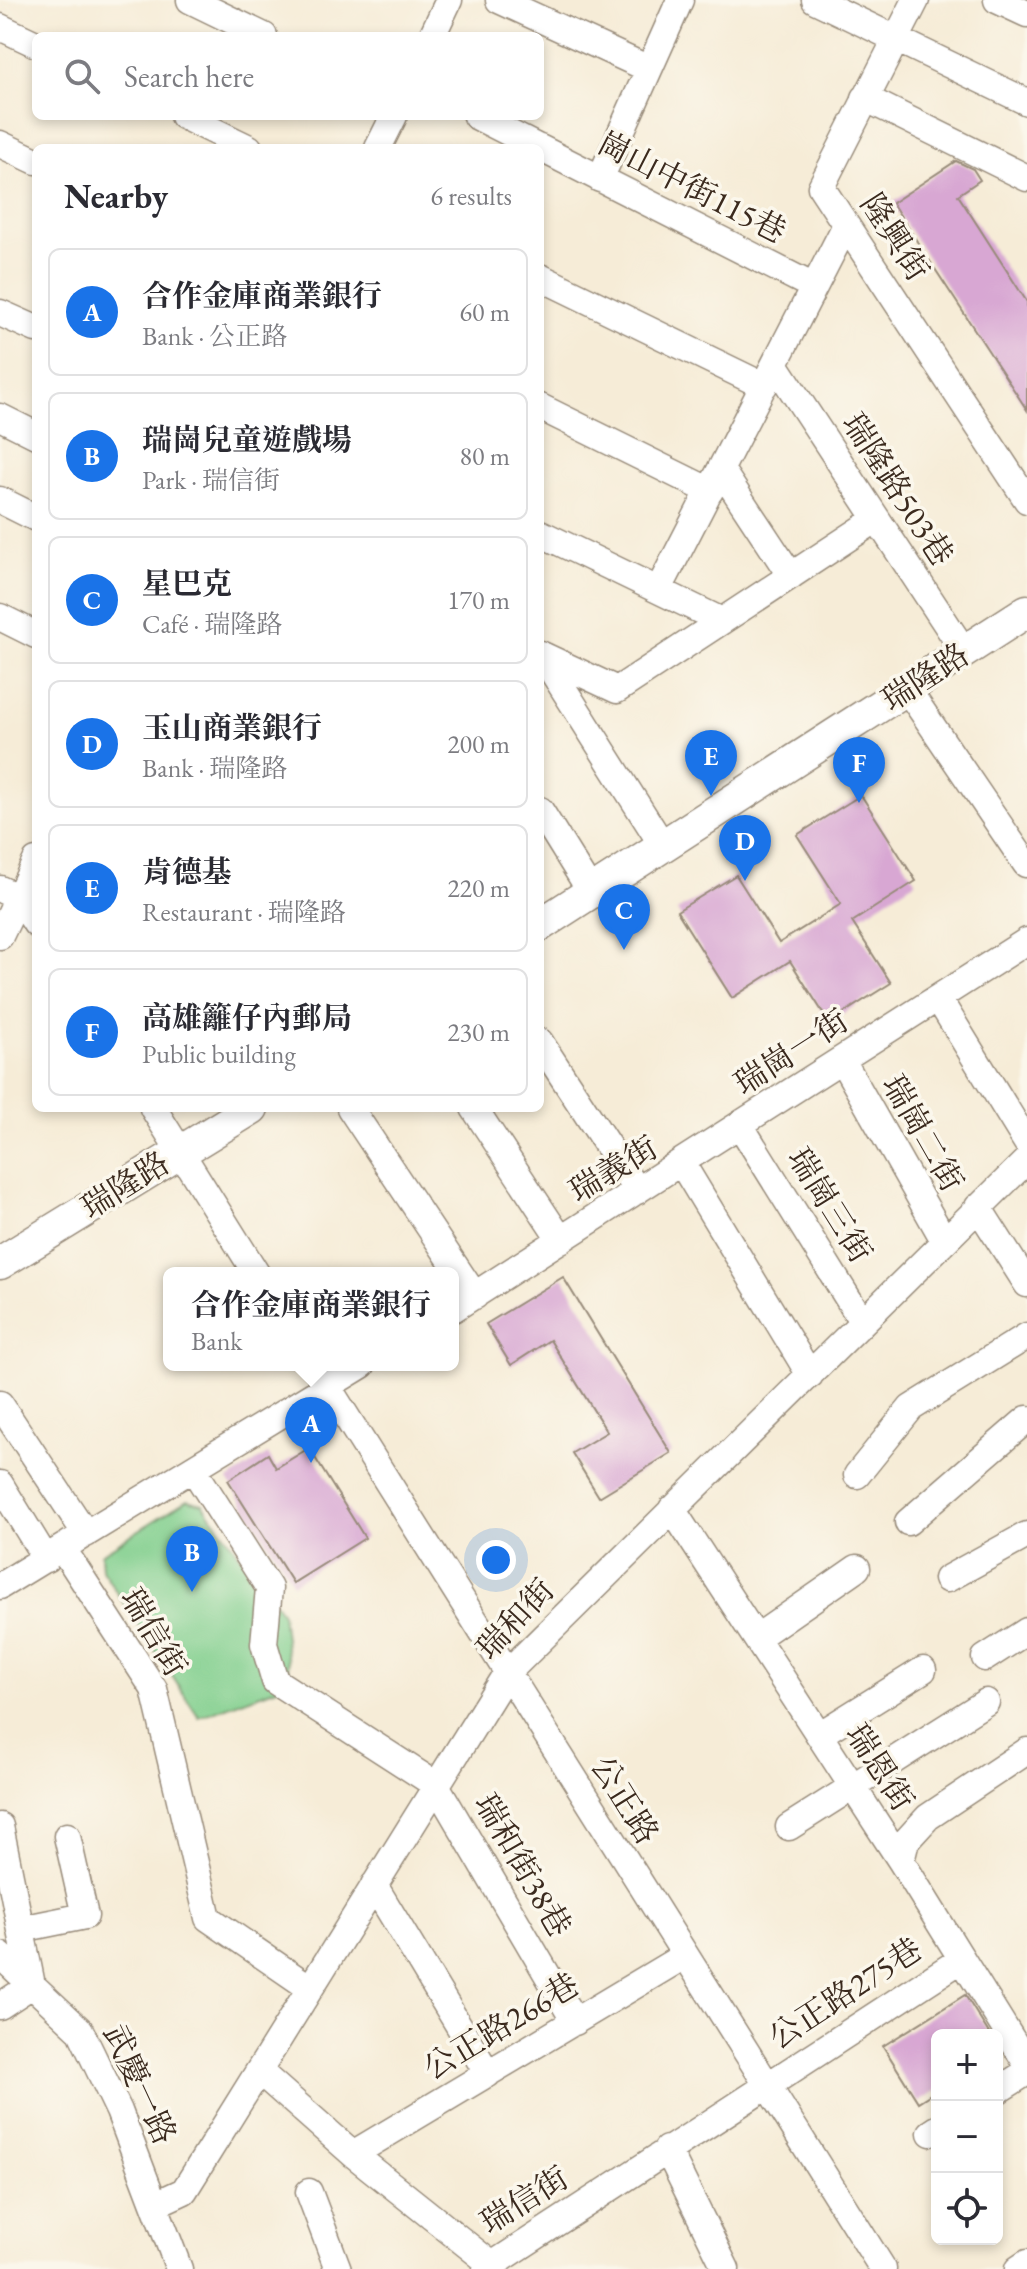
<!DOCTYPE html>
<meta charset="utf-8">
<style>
:root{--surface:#fff;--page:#f2f2f3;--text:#2b2b33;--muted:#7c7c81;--line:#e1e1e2;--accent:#1a73e8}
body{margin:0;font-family:"EB Garamond","Noto Serif TC",serif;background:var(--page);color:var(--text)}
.controls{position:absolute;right:24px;bottom:24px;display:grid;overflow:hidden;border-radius:12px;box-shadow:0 4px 12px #0003}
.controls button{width:72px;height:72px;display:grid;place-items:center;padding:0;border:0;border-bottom:2px solid var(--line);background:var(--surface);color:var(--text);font:40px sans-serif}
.you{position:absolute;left:496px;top:1560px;width:28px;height:28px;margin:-20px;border:6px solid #fff;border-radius:50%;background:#1a73e8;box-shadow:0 0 0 12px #1a73e833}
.badge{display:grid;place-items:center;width:52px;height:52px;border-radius:50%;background:var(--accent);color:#fff;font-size:26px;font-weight:700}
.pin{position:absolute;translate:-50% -66px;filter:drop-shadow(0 2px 4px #0008)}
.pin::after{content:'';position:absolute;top:42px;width:28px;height:24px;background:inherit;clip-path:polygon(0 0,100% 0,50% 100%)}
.popup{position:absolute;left:163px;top:1267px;width:296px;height:104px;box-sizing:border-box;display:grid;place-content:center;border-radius:12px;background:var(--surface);filter:drop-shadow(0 2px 6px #0005);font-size:26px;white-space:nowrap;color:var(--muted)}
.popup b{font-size:30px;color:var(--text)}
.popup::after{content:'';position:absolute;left:50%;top:100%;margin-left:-16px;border:16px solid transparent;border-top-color:var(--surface)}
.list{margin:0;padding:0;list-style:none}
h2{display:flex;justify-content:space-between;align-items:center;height:104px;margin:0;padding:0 32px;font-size:34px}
h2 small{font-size:26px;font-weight:400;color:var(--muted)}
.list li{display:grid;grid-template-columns:52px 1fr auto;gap:24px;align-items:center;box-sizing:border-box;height:128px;margin:0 16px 16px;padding:0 16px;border:2px solid var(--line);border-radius:12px}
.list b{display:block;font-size:30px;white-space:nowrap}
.list p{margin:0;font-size:26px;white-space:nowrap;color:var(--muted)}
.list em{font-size:26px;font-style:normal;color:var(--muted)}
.icon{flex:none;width:44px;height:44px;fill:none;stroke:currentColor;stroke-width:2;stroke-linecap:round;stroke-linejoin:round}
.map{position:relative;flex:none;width:1027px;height:2269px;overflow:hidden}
.search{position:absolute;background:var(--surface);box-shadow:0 4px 12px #0003;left:32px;top:32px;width:512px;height:88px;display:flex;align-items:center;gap:20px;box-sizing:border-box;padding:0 28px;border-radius:12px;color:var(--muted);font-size:30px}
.panel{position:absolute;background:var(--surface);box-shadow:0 4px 12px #0003;left:32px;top:144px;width:512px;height:968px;border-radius:12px}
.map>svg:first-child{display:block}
.green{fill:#82cf8e;stroke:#5e7c56;stroke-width:2}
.building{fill:#d8a7d3}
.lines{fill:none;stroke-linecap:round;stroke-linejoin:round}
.minor-casing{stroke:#988b7a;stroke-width:29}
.tertiary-casing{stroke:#988b7a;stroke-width:35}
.minor{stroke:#fff;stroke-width:26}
.tertiary{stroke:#fff;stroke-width:32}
.labels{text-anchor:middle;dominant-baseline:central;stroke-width:7;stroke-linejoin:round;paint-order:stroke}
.street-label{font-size:32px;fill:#3b2a1e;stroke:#fbf7ec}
</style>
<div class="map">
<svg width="1027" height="2269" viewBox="0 0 1027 2269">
<rect width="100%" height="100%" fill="#fbf7ec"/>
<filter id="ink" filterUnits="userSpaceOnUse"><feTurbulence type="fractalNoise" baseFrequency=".0125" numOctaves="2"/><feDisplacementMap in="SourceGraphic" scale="16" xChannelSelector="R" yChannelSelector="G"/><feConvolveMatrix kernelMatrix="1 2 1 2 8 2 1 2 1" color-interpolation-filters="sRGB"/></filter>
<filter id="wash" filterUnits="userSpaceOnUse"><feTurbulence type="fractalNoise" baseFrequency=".006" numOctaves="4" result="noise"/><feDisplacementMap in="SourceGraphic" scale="32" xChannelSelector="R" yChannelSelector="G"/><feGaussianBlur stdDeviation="1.8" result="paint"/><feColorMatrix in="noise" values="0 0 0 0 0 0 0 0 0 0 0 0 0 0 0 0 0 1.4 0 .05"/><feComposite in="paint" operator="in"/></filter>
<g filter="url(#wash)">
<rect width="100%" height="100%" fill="#f6ecd7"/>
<!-- green -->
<path class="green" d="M 187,1500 L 203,1504 L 282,1613 L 290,1683 L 199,1717 L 102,1570 L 101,1554 Z"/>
<g id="blocks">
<!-- building -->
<path class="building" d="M 956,161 L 973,169 L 980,180 L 958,195 L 1027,302 L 1027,410 L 892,203 Z
M 861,795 L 916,881 L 852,922 L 891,983 L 829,1022 L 790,961 L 732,998 L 677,911 L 736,875 L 779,943 L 841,904 L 797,835 Z
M 563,1277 L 671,1453 L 599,1497 L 572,1453 L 607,1432 L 550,1340 L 511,1365 L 486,1324 Z
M 309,1448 L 365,1538 L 293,1583 L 228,1480 L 268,1454 L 276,1468 Z
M 965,1995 L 990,2035 L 937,2035 L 937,2090 L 918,2102 L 883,2046 Z"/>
</g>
</g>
<g filter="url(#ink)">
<use href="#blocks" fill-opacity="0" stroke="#988b7a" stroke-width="2"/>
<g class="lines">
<defs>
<path id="minor" d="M 190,0 L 264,36
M 499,0 L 649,69
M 815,0 L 1027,102
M 916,0 L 821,187 L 1027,500
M 997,0 L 1027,14
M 0,27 L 36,44
M 432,36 L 449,0
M 865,98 L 1027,178
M 183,116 L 249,148
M 476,116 L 539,148
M 0,144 L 36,161
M 378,148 L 394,116
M 540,148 L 814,287
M 600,179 L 680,0
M 540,277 L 764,386
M 0,313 L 36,329
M 775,364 L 964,651
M 540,407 L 710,491
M 0,417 L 36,435
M 721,470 L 791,576
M 0,500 L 36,518
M 540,533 L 722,621
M 659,589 L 846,225
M 0,617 L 36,635
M 540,654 L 617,690 L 877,519
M 542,655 L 663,846
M 907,689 L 1026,864
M 540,810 L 591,892
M 0,889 L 19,898 L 36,924
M 0,936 L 36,861
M 938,998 L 1027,1143
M 540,1042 L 637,1191
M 842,1060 L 944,1240
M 153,1108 L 256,1273
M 350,1108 L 475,1296
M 474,1108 L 561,1240
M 740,1125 L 862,1321
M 681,1162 L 1027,941
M 978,1207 L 1027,1284
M 453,1309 L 681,1162 L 810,1375
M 314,1365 L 883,2269
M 0,1404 L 86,1534
M 194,1470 L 269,1588 L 264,1644 L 275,1681 L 436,1785 L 575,2022
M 857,1475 L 911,1408 L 1027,1336
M 0,1484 L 46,1559
M 672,1509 L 901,1861 L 1027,2064
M 908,1522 L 1027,1419
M 63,1549 L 154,1689 L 208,1918 L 310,1988
M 947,1579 L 1027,1535
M 0,1586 L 362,1365
M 756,1638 L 857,1568
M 985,1658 L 1027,1631
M 819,1735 L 923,1670
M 0,1826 L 32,1985 L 0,2006
M 789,1827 L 986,1702
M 901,1861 L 906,1841 L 928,1817 L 1027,1751
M 374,1885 L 488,2074
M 21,1929 L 85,1916 L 67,1836
M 0,1955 L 80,2030 L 119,2111 L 179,2269
M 259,2071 L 353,2154 L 491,2264
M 997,2091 L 1027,2072
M 931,2133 L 937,2129
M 667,2149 L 726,2269
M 353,2154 L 684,1956
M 309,2192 L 338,2269
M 156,2204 L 184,2191 L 506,1674 L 1027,1160
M 486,2269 L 962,1959
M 1018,2269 L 1027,2263"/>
<path id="tertiary" d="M 540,925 L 1027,611
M 0,1263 L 252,1108"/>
</defs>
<!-- minor casing -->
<use href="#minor" class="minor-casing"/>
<!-- tertiary casing -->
<use href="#tertiary" class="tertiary-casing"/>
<!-- minor -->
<use href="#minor" class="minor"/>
<!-- tertiary -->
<use href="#tertiary" class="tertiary"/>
</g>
</g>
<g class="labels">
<!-- street labels -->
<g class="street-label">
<text transform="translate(692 187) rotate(27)">崗山中街115巷</text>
<text transform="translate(895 237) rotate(57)">隆興街</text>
<text transform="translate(898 489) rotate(57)">瑞隆路503巷</text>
<text transform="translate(925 677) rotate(-33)">瑞隆路</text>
<text transform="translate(791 1052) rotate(-33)">瑞崗一街</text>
<text transform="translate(923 1133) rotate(60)">瑞崗二街</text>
<text transform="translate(613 1169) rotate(-31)">瑞義街</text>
<text transform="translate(125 1185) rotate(-32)">瑞隆路</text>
<text transform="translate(830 1205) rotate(58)">瑞崗三街</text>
<text transform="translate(515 1619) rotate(-47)">瑞和街</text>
<text transform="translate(154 1632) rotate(59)">瑞信街</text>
<text transform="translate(880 1767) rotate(57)">瑞恩街</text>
<text transform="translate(625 1800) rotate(58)">公正路</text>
<text transform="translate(523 1865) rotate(60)">瑞和街38巷</text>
<text transform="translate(845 1993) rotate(-33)">公正路275巷</text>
<text transform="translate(501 2026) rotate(-31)">公正路266巷</text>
<text transform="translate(140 2084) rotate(65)">武慶一路</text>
<text transform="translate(524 2200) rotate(-32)">瑞信街</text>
</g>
</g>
</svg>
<div class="controls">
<button>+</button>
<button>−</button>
<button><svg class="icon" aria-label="locate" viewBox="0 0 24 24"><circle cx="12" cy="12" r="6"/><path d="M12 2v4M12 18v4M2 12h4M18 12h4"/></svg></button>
</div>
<div class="you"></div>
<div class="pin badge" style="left:311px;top:1463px">A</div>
<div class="popup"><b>合作金庫商業銀行</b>Bank</div>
<div class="pin badge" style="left:192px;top:1592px">B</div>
<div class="pin badge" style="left:624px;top:950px">C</div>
<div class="pin badge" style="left:745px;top:881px">D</div>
<div class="pin badge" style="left:711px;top:796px">E</div>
<div class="pin badge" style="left:859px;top:803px">F</div>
<div class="search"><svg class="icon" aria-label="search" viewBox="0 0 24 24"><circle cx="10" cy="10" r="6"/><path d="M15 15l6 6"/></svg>Search here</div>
<section class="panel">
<h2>Nearby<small>6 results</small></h2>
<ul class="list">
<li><span class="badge">A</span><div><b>合作金庫商業銀行</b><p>Bank · 公正路</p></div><em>60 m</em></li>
<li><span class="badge">B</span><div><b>瑞崗兒童遊戲場</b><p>Park · 瑞信街</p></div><em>80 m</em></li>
<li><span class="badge">C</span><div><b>星巴克</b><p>Café · 瑞隆路</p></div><em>170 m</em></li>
<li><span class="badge">D</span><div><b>玉山商業銀行</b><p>Bank · 瑞隆路</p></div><em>200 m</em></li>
<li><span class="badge">E</span><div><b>肯德基</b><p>Restaurant · 瑞隆路</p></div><em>220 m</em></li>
<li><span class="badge">F</span><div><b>高雄籬仔內郵局</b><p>Public building</p></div><em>230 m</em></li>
</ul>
</section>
</div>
